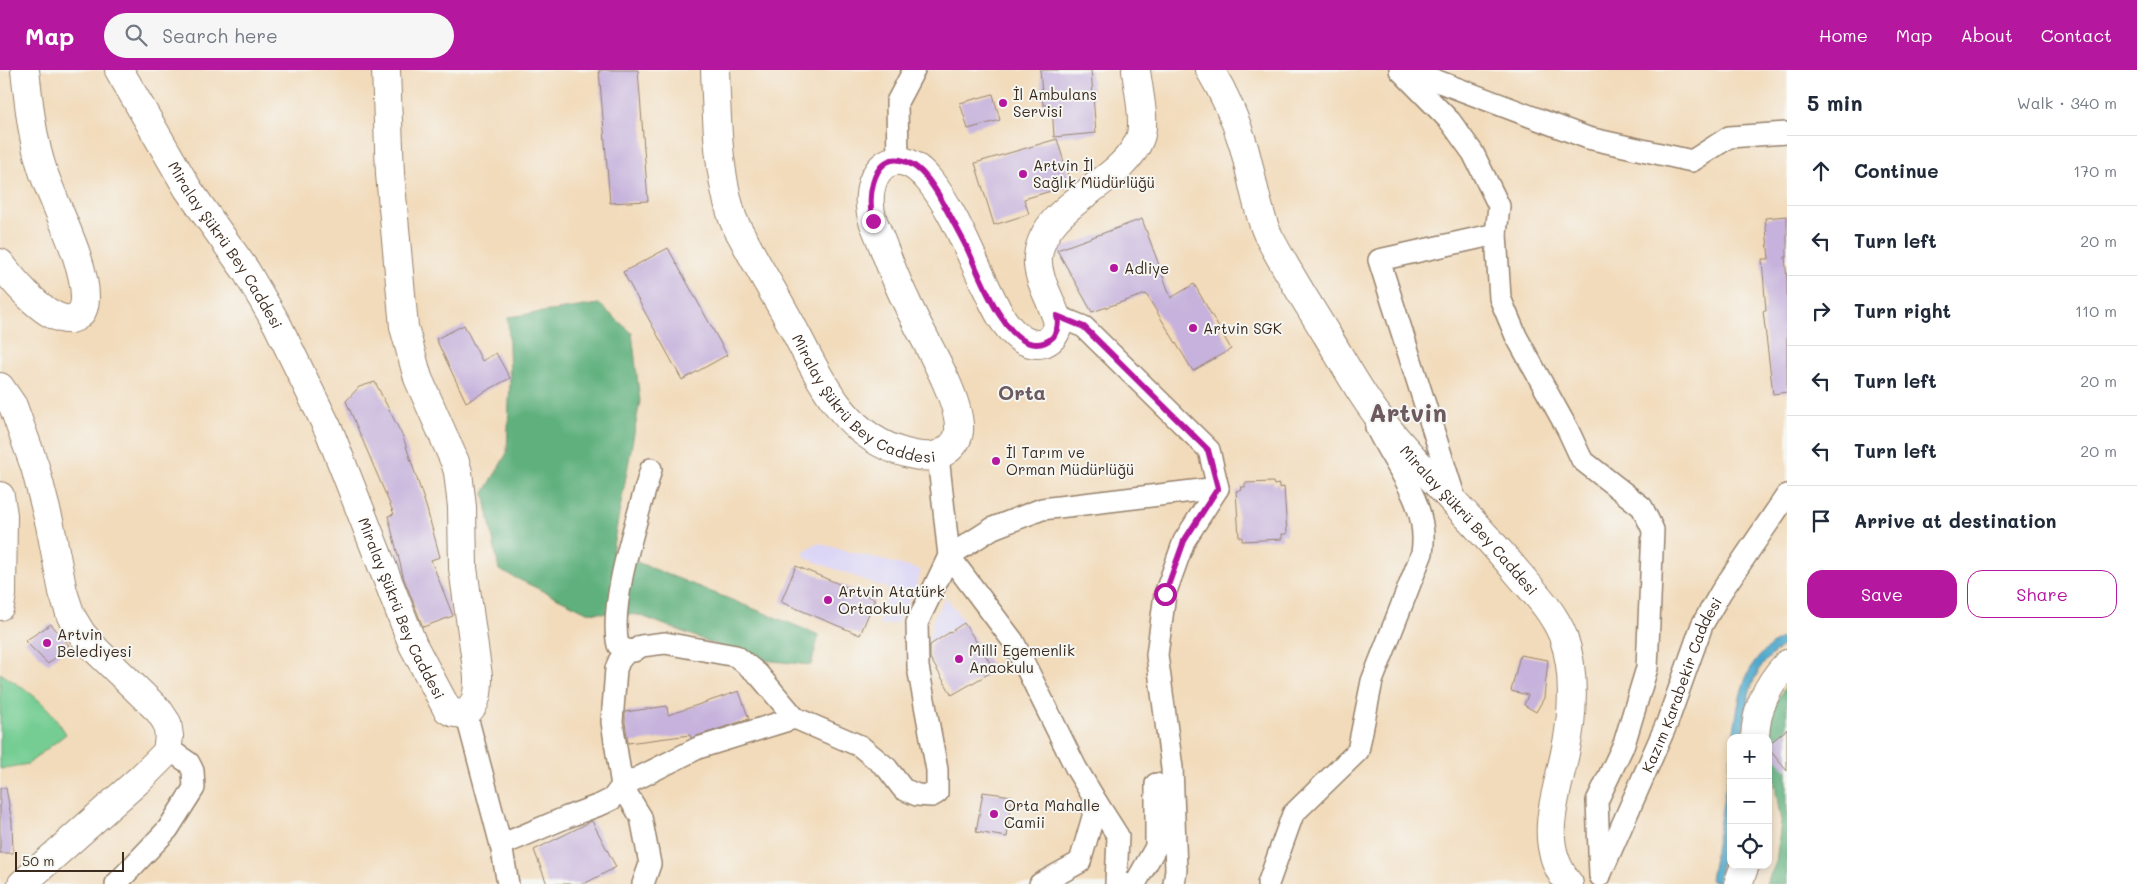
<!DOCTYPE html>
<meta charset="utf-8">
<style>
:root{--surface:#fff;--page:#f6f6f7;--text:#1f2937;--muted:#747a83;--line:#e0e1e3;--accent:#b5179e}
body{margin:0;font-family:Mali,sans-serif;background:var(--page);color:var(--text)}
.controls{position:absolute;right:15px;bottom:15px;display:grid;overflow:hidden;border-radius:10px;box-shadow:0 2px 8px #0003}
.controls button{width:45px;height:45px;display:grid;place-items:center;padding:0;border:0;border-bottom:1px solid var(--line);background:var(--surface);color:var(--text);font:25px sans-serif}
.scale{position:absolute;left:15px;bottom:12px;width:109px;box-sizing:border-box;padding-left:5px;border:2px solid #3b2a1e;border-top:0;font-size:14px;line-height:18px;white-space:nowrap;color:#3b2a1e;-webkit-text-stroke:4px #f6f6f2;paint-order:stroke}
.stop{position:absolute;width:15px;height:15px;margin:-11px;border:4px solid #b5179e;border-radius:50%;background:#fff}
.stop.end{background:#b5179e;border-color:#fff;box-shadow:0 1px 5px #0008}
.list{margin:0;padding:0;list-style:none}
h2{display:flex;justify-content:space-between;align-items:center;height:65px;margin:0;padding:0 20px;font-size:21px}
h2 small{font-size:16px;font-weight:400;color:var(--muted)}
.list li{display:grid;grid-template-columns:32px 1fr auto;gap:15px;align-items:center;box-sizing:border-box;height:70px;padding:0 20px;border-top:1px solid var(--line)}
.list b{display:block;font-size:19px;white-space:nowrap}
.list em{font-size:16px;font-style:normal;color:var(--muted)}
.actions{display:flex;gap:10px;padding:15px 20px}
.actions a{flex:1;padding:11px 0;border:1px solid var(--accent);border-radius:15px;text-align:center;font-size:18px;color:var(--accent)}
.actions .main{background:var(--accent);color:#fff}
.icon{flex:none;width:28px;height:28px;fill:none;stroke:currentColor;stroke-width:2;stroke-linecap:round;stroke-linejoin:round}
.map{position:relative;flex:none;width:1787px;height:814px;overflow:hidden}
header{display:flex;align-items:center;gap:30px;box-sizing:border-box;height:70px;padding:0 25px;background:var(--accent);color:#fff}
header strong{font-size:24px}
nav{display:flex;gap:28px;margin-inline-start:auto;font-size:18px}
.search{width:350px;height:45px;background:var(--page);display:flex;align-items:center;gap:12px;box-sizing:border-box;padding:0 18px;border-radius:28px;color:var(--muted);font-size:19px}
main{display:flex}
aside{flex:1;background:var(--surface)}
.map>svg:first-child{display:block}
.built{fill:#dcd6f6}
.green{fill:#74cd93;stroke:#587c58}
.forest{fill:#5fb07d;stroke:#4d6d4e}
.water{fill:#4ea8cc;stroke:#446975}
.building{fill:#c6b2dc}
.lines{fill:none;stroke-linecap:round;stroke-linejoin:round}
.minor-casing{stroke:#96826c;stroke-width:24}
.major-casing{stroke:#96826c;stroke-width:30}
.minor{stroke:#fff;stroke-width:21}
.major{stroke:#fff;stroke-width:28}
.route{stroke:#b5179e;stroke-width:6}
.poi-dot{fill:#b5179e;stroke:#f6f6f2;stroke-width:2}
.labels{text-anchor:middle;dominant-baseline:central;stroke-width:4;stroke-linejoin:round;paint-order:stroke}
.poi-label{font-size:15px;fill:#3b2a1e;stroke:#f6f6f2;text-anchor:start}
.street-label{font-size:15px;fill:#3b2a1e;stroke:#f6f6f2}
.district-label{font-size:20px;font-weight:bold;fill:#6c5a60;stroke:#f6f6f2}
.town-label{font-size:25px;font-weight:bold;fill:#6c5a60;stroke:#f6f6f2}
</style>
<header>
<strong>Map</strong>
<div class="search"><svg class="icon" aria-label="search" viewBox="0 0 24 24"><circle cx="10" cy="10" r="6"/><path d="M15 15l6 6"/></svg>Search here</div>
<nav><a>Home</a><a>Map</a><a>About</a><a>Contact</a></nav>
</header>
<main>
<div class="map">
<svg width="1787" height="814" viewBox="0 0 1787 814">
<rect width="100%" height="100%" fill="#f6f6f2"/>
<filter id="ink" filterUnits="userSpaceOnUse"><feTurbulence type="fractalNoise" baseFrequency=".02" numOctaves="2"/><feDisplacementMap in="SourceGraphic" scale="10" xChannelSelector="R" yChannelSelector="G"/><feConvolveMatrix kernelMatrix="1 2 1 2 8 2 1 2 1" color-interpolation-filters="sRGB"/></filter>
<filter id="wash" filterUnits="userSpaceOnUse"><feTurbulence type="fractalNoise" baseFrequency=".0096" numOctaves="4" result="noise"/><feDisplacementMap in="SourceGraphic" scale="20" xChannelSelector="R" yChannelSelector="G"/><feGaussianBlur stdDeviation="1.12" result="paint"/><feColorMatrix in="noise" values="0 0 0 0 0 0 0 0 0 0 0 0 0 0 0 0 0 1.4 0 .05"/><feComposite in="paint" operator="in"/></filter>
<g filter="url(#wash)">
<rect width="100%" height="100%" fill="#f2dbbb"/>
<!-- built -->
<path class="built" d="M 817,473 L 921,500 L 913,524 L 897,553 L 879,556 L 888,519 L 805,488 L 804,481 Z
M 946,527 L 964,551 L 928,574 L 933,549 Z"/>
<!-- green -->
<path class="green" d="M 0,603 C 32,624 46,631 66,664 L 28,694 L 0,699 Z"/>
<!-- forest -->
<path class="forest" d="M 599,234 L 632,263 L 640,331 L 612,482 L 819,565 L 811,595 L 753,589 L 639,545 L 587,542 L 499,500 L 484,423 L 507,383 L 510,308 L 508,247 Z
M 1787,614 L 1787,814 L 1766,814 L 1776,792 L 1781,752 L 1767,668 L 1773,636 Z"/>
<!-- water -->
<path class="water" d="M 1787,565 L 1787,574 C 1749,596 1747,629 1742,668 L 1733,668 C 1740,622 1742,590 1787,565 Z
M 1731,686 L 1731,739 L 1718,812 L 1710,810 Z"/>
<g id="blocks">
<!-- building -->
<path class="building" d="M 599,0 L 638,0 L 648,131 L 610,133 Z
M 1040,0 L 1091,0 L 1096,63 L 1054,67 L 1052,35 L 1043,35 Z
M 993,24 L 1000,50 L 968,59 L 960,33 Z
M 1057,69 L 1071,115 L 1024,129 L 1029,144 L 994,155 L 975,93 Z
M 1787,146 L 1787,187 L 1785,187 L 1787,210 L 1787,322 L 1773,324 L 1763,241 L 1766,241 L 1762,189 L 1769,189 L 1765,148 Z
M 1142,149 L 1171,228 L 1194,214 L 1231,279 L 1193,301 L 1146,224 L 1092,242 L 1057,180 Z
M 668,178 L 727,285 L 682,310 L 623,202 Z
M 464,255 L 482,291 L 496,283 L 510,308 L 466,332 L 436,269 Z
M 375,312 L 403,367 L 426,436 L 440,487 L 431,490 L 453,546 L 423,557 L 404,509 L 388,446 L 394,444 L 346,331 L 359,317 Z
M 1273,412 L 1274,415 L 1279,414 L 1279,418 L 1284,417 L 1287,464 L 1282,464 L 1282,469 L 1242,471 L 1242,467 L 1239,467 L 1236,421 L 1242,420 L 1241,417 L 1245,417 L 1245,413 Z
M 796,496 L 875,529 L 860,565 L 781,532 Z
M 964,553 L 995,600 L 952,625 L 930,588 L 930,575 Z
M 51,554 L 69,575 L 48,594 L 25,571 Z
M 1520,585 L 1548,590 L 1544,628 L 1536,642 L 1524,635 L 1528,625 L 1511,621 Z
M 739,621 L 749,649 L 691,668 L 690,665 L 628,673 L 625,652 L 625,642 L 667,636 L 668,645 Z
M 1787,659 L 1787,701 L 1768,678 L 1769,674 Z
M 0,718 L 6,718 L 12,752 L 13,783 L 0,783 Z
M 983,722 L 1012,726 L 1007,767 L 976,762 Z
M 592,751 L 616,797 L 584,814 L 547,814 L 534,780 Z"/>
</g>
</g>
<g filter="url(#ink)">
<use href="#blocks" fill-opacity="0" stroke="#96826c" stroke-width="1"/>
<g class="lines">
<defs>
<g id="minor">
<path d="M 1400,0 L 1450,51 L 1473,83 L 1499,136 L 1496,164 L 1500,228 L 1516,266 L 1568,360 L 1582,390 L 1642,437 L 1653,460 L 1647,598 L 1624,674 L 1597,731 L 1600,806"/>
<path d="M 1408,0 L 1588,68 L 1692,91 L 1729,67 L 1787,63"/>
<path d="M 898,90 L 897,32 L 914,0"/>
<path d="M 1057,246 L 1084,257 L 1209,380 L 1218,418 L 1184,471 L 1165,524 L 1157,585 L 1172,698 L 1176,800 L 1174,814"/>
<path d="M 651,399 C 639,444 608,532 618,575 L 625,580 L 634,581 L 641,576 L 665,573 L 736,586 L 758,604 L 795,648 L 860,676 L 887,698 L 903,719 L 917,725 L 932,726 L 937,723 L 937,700 L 918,597 L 917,553 L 949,486 L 938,386"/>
<path d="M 1456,432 L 1379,190 L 1496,164"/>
<path d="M 466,643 L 501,775 L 508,814"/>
<path d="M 1097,733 L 1118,766 L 1116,814"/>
<path d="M 501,775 L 567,747 L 602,734 L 612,729 L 622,716 L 612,652 L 616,599 L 619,591 L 628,580"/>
<path id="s1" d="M 1601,803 L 1667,653 L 1702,555 L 1721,522 L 1787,425"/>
<path d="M 116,814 L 168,759 L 194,718 L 193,701 L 189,693 L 167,678"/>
<path d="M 643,814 L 650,794 L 641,747 L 622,716 L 698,678 L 795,648"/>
<path d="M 1040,814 L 1080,792 L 1097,733 L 1076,698 L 1013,571 L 949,486 L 993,458 L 1042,439 L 1218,418"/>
<path d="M 1130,814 L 1136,812 L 1156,777 L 1156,714"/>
<path d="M 1268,814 L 1293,744 L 1358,681 L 1372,611 L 1422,483 C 1430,434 1395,398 1376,357"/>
</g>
<g id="major">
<path id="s2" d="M 119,0 L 188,119 L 246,201 L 277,254 L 330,363 L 413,575 L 447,639 C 454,644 459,644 466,643 C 478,634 478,619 478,606 L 463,498 L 462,437 L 458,402 L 455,392 L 418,308 L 404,257 L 390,104 L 386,0"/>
<path id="s3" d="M 715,0 C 717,47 717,97 731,143 C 733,152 739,161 744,170 C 755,192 769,214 781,236 C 814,292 836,365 906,383 C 920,387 934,389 946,381 C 955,375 960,366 959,356 C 958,323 920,263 906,231 C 893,205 884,177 873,151 C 859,107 892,65 929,110 C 954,141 969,182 986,217 C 994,234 1002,253 1016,265 C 1024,272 1034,276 1044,273 C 1053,269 1057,262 1058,253 C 1053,232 1036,209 1038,187 C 1043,133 1123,114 1140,68 C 1146,51 1138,19 1136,0"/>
<path id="s4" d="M 1210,0 C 1224,23 1235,48 1243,74 C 1252,104 1255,134 1267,163 C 1285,198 1306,231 1327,265 C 1345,295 1362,327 1384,354 C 1426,406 1475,451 1517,502 C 1534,522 1553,541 1563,566 C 1576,601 1573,648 1565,683 C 1556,729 1536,773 1569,814"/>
<path d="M 0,193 C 12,209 53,260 76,247 C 83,243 85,235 85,227 C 85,191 55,137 43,101 C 32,69 29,34 25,0"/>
<path d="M 0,317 L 13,336 L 35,397 L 50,455 L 63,522 L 71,546 L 82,564 L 96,580 L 159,641 L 167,653 L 169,666 L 167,682 L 141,708 L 22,814"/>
<path d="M 0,426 L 3,445 L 2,525 L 0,536"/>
<path d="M 1755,668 C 1756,638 1767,615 1787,594"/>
<path d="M 1738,814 L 1745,795"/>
</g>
</defs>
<!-- minor casing -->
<use href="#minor" class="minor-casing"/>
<!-- major casing -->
<use href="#major" class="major-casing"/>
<!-- minor -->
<use href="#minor" class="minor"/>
<!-- major -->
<use href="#major" class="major"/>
</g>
</g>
<g class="lines" filter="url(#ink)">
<!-- route -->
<path class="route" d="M 873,151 C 866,127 874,76 909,93 C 922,99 931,113 938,124 C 948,142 958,160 967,178 C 979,203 1004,274 1036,274 C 1042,274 1048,272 1053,267 C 1058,260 1059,254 1057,246 L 1084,257 L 1208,380 L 1218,418 L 1184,471 L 1165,524"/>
</g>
<!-- markers -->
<g class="poi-dot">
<circle cx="1003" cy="33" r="5"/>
<circle cx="1023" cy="104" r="5"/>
<circle cx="1114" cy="198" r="5"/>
<circle cx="1193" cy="258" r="5"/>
<circle cx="996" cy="391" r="5"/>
<circle cx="828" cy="530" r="5"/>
<circle cx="47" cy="573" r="5"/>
<circle cx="959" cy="589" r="5"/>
<circle cx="994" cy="744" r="5"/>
</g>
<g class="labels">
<!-- poi labels -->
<g class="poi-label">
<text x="1013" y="24">İl Ambulans<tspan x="1013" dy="17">Servisi</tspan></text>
<text x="1033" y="95">Artvin İl<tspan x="1033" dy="17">Sağlık Müdürlüğü</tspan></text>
<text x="1124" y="198">Adliye</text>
<text x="1203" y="258">Artvin SGK</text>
<text x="1006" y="382">İl Tarım ve<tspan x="1006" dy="17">Orman Müdürlüğü</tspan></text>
<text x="838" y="521">Artvin Atatürk<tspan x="838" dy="17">Ortaokulu</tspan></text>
<text x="57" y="564">Artvin<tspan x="57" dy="17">Belediyesi</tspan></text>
<text x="969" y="580">Milli Egemenlik<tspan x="969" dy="17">Anaokulu</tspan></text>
<text x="1004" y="735">Orta Mahalle<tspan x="1004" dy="17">Camii</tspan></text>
</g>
<!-- street labels -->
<g class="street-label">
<text stroke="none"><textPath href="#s2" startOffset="205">Miralay Şükrü Bey Caddesi</textPath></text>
<text stroke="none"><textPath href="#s3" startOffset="381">Miralay Şükrü Bey Caddesi</textPath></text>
<text stroke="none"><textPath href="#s4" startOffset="526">Miralay Şükrü Bey Caddesi</textPath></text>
<text stroke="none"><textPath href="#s2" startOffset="610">Miralay Şükrü Bey Caddesi</textPath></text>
<text stroke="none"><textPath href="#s1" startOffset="205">Kazım Karabekir Caddesi</textPath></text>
</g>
<!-- district labels -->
<g class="district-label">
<text x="1022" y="322">Orta</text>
</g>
<!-- town labels -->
<g class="town-label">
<text x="1408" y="342">Artvin</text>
</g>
</g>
</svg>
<div class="controls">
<button>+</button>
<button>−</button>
<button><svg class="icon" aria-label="locate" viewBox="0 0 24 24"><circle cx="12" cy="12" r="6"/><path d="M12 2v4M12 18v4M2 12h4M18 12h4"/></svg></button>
</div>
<div class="scale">50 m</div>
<div class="stop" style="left:1165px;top:524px"></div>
<div class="stop end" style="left:873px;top:151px"></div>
</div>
<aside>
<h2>5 min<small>Walk · 340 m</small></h2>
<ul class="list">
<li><svg class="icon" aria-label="ahead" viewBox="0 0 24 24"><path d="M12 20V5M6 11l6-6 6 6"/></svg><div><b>Continue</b></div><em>170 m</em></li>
<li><svg class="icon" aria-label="left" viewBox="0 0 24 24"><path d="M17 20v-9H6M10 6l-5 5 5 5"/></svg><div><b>Turn left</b></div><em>20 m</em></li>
<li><svg class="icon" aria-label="right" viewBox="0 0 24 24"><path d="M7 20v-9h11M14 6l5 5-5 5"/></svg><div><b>Turn right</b></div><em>110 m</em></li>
<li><svg class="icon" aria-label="left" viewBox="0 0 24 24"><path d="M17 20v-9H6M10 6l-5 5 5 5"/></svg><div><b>Turn left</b></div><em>20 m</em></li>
<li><svg class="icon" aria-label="left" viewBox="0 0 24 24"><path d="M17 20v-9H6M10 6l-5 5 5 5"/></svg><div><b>Turn left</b></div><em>20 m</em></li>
<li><svg class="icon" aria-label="arrive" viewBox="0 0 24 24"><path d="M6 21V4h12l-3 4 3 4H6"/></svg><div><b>Arrive at destination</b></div></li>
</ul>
<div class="actions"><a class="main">Save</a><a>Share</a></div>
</aside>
</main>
